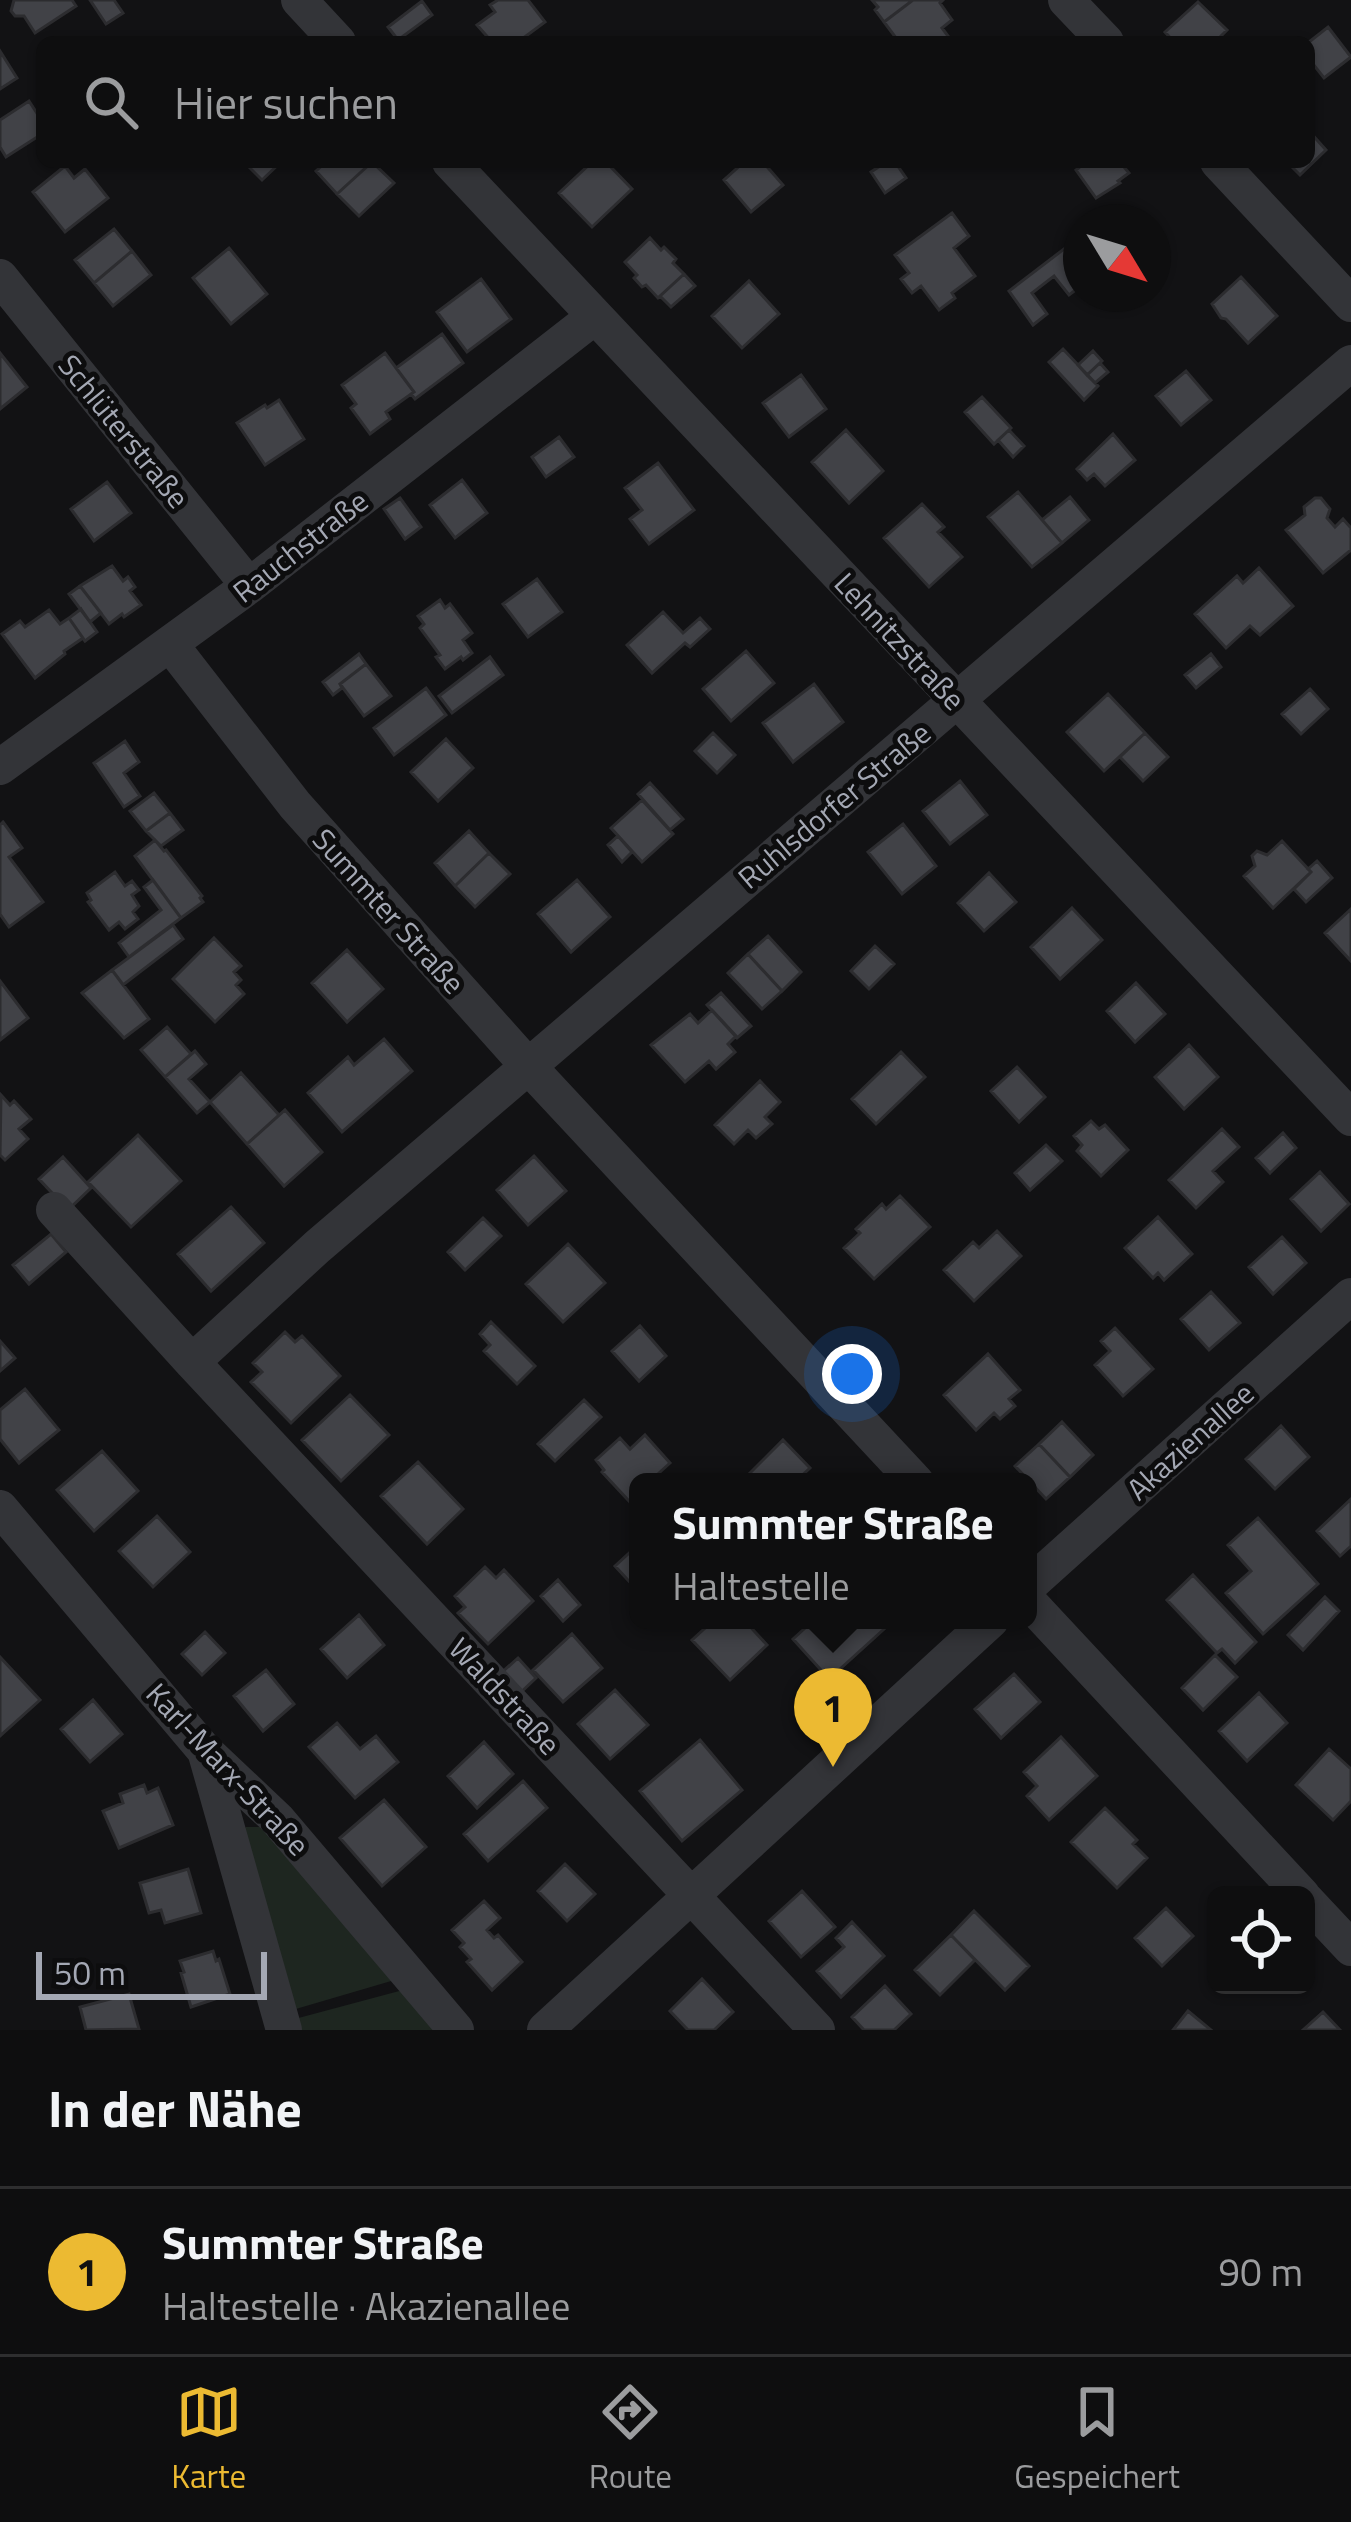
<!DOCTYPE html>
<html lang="de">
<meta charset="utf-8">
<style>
:root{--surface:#0e0e0f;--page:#1c1c1d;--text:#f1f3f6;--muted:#9b9c9e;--line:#2e2e2f;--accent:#ecba32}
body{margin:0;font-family:"Titillium Web",sans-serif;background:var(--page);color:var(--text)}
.controls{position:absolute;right:36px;bottom:36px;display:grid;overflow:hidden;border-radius:18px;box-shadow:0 3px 9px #0004}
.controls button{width:108px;height:108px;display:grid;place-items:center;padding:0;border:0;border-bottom:3px solid var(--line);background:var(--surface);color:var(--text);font:60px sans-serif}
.compass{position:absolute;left:1063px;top:204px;width:108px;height:108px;border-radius:50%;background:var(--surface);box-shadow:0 3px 9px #0004;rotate:128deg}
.scale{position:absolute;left:36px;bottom:30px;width:231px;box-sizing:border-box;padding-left:12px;border:6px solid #a4a8b4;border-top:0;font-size:33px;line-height:42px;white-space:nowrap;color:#a4a8b4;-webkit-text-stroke:9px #0d0d0e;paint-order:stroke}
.you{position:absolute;left:852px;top:1374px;width:42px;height:42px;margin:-30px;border:9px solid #fff;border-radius:50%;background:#1a73e8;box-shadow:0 0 0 18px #1a73e833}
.badge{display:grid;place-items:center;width:78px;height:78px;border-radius:50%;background:var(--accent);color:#111;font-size:39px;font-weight:700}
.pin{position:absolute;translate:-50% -99px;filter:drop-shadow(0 3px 6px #0008)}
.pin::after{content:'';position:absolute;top:63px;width:42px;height:36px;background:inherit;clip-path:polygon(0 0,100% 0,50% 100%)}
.popup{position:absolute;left:629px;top:1473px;width:408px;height:156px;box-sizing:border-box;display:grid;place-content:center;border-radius:18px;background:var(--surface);filter:drop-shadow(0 3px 9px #0005);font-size:39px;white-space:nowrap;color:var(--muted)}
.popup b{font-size:45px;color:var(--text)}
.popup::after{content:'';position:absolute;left:50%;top:100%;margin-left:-24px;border:24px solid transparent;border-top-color:var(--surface)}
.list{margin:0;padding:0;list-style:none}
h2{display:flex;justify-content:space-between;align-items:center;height:156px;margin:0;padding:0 48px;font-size:51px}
h2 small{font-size:39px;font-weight:400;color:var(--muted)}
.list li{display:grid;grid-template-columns:78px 1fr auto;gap:36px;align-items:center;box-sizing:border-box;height:168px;padding:0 48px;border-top:3px solid var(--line)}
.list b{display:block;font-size:45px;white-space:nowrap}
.list p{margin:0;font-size:39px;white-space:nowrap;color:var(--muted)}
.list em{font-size:39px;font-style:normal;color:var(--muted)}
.icon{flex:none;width:66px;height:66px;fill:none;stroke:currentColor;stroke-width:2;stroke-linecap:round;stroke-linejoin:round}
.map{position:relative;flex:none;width:1351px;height:2030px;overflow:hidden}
.search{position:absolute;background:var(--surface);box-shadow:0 3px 9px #0004;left:36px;right:36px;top:36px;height:132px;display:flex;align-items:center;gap:30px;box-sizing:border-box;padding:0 42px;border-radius:18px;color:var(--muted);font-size:45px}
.sheet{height:324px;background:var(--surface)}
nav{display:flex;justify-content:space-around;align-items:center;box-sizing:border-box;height:168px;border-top:3px solid var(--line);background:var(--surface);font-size:33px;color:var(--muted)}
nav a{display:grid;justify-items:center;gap:6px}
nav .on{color:var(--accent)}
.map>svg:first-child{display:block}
.green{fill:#1e2620}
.building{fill:#414247;stroke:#2c2c2f;stroke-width:3}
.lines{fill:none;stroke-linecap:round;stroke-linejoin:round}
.minor{stroke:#333438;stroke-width:36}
.labels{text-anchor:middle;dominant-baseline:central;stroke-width:10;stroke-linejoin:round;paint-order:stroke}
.street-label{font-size:30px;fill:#a4a8b4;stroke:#0d0d0e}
</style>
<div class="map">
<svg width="1351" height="2030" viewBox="0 0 1351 2030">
<rect width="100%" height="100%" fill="#121214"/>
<!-- green -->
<path class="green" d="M 246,1827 L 261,1827 L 398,1979 L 289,2011 L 240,1833 Z
M 403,1990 L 438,2030 L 295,2030 L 291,2020 Z"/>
<!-- building -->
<path class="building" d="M 14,0 L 72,0 L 76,6 L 35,33 L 24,16 L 15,16 L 11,11 Z
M 90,0 L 114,0 L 123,13 L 106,24 Z
M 498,0 L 528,0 L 545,22 L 518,42 L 492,42 L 477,25 L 495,12 L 490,5 Z
M 872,0 L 913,0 L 884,22 L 875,10 L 878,7 Z
M 913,0 L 943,0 L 940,3 L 952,20 L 942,28 L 948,36 L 939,42 L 899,42 L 884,22 Z
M 422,1 L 432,15 L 398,40 L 388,27 Z
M 1198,2 L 1227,30 L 1215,42 L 1174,42 L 1165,32 Z
M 1328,27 L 1351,57 L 1324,78 L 1309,59 L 1309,42 Z
M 0,51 L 17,78 L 0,89 Z
M 29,101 L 42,121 L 42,134 L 6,157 L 0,147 L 0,120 Z
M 1309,131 L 1326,150 L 1300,175 L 1287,162 L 1309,162 Z
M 244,162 L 281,162 L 262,180 Z
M 326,162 L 372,162 L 337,194 L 316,171 Z
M 372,162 L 394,183 L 359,216 L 337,194 Z
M 592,162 L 606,162 L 632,189 L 592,227 L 559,193 Z
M 744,162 L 763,162 L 783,185 L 751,212 L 724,180 Z
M 886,162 L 895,162 L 906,178 L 885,193 L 871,172 Z
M 1086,162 L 1120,162 L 1129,173 L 1118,181 L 1120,183 L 1096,198 L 1076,170 Z
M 65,166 L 74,178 L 85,169 L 108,198 L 65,232 L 33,192 Z
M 952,213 L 969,236 L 954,248 L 975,276 L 952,293 L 955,298 L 939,310 L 921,286 L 912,293 L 901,279 L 909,273 L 895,255 Z
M 114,229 L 132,251 L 94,283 L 75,260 Z
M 1081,236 L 1081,275 L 1079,276 L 1081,286 L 1069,295 L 1054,276 L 1032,293 L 1047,314 L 1033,325 L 1009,291 Z
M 650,238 L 661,250 L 664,247 L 676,259 L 673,263 L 684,274 L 658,298 L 646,285 L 642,287 L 634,278 L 637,275 L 625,262 Z
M 229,248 L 267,294 L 231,324 L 193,278 Z
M 132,251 L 151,275 L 113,306 L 94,283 Z
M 684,274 L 695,286 L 671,307 L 660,296 Z
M 1241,277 L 1277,316 L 1248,343 L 1226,319 L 1221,318 L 1212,304 Z
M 481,279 L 511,319 L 467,352 L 437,312 Z
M 749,281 L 779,314 L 742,348 L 712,316 Z
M 442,334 L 463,363 L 415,399 L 411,394 L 414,392 L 396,368 Z
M 1063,349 L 1098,386 L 1084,400 L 1049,362 Z
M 1093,351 L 1102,361 L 1087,375 L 1078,365 Z
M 0,353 L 27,387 L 0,409 Z
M 385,353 L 414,392 L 386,412 L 390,419 L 370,434 L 351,408 L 356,404 L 342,385 Z
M 1100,363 L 1108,372 L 1095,383 L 1087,375 Z
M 1186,371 L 1211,400 L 1181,425 L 1156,396 Z
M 801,375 L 826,409 L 789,437 L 763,403 Z
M 982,397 L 1011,428 L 994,444 L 965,412 Z
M 279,400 L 304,439 L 265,465 L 237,423 L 265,405 L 267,408 Z
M 846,430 L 883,471 L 849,503 L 812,462 Z
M 1009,430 L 1024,446 L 1013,457 L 998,440 Z
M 1113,434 L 1135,460 L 1105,486 L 1094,474 L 1087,480 L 1077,469 Z
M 559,437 L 574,457 L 546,477 L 532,457 Z
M 658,463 L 694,510 L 649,544 L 630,519 L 642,510 L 625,488 Z
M 462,480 L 487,513 L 455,538 L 430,505 Z
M 107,482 L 131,513 L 94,541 L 71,509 Z
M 1018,492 L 1062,543 L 1032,567 L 988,517 Z
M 1070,497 L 1089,520 L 1062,543 L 1042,520 Z
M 400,498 L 421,527 L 405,539 L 384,509 Z
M 1315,498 L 1321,498 L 1330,509 L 1327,518 L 1335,527 L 1343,519 L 1351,528 L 1351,550 L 1323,573 L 1286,530 L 1305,515 L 1304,507 Z
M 922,504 L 944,527 L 938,532 L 962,557 L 929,587 L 884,538 Z
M 112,566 L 123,581 L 128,577 L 135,587 L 130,591 L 141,605 L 124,617 L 122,614 L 109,624 L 80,586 Z
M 1259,568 L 1293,606 L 1260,635 L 1250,626 L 1226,648 L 1195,614 L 1237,576 L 1243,583 Z
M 537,579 L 562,612 L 528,637 L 503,604 Z
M 80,586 L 101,613 L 90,622 L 69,594 Z
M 440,600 L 445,608 L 450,604 L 472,633 L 463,640 L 472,653 L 463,660 L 461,657 L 445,669 L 436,657 L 440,655 L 420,628 L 424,624 L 418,616 Z
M 81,609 L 97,632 L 85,641 L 69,618 Z
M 49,610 L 60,624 L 69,618 L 83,638 L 64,651 L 65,654 L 35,678 L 2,634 L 20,621 L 25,627 Z
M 663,612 L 683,633 L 700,618 L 710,629 L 690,647 L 685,643 L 652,673 L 627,645 Z
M 746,651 L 774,683 L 731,721 L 703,689 Z
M 359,654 L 366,664 L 340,684 L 342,688 L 333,695 L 323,682 Z
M 1211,654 L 1221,667 L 1196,688 L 1185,675 Z
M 490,657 L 503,675 L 452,713 L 439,696 Z
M 366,664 L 391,696 L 364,716 L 340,684 Z
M 814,684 L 843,722 L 793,762 L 763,723 Z
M 426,688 L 446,715 L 394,755 L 374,728 Z
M 1310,689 L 1328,709 L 1301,734 L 1282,714 Z
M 1108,694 L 1145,733 L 1104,771 L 1067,732 Z
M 713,733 L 735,755 L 717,773 L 695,751 Z
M 1145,733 L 1168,757 L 1143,781 L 1120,757 Z
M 446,739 L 473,768 L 438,801 L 411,772 Z
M 125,741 L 139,762 L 124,773 L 140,796 L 124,807 L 94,763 Z
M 960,781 L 987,815 L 950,844 L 923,811 Z
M 650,783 L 683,819 L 670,830 L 638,794 Z
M 154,793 L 170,813 L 146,831 L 130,811 Z
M 642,800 L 673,834 L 642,862 L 611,828 Z
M 170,813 L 183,830 L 161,846 L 146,831 Z
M 3,822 L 22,848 L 9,857 L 43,902 L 9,927 L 0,914 L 0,825 Z
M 903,824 L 936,866 L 902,894 L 868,852 Z
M 469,831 L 489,853 L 455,886 L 435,863 Z
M 618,836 L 632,852 L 622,862 L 608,845 Z
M 155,840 L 164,851 L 166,850 L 202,896 L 200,898 L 203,902 L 181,918 L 135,856 Z
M 1282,841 L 1311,872 L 1273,908 L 1244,876 L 1255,866 L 1252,856 L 1257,851 L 1267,855 Z
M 489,853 L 510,874 L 475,907 L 455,886 Z
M 1317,861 L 1332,878 L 1306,902 L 1294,889 L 1311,872 L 1308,869 Z
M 115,872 L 125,886 L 132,881 L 139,890 L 132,895 L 139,906 L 133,912 L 138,919 L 125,929 L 119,922 L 109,930 L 88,902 L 91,900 L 87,893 Z
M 989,873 L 1016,902 L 984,931 L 958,903 Z
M 153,880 L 181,918 L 129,957 L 119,943 L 161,910 L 144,887 Z
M 577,880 L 610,917 L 571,952 L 538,914 Z
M 1072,908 L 1102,940 L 1060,979 L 1031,947 Z
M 1351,909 L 1351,961 L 1325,933 Z
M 173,925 L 183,939 L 123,985 L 112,970 Z
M 768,936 L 801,972 L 782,991 L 748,954 Z
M 214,938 L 241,966 L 234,972 L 241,980 L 236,985 L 244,994 L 215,1022 L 173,979 Z
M 875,946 L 894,964 L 869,989 L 851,971 Z
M 347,950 L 383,989 L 347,1022 L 312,983 Z
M 748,954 L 782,991 L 762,1009 L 728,973 Z
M 112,970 L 149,1019 L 124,1038 L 82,993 Z
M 0,981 L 28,1018 L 0,1040 Z
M 1136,983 L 1165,1014 L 1135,1042 L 1107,1011 Z
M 721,993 L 751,1026 L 737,1038 L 707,1005 Z
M 712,1010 L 736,1036 L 728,1044 L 735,1052 L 716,1069 L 709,1061 L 685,1082 L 651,1045 L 690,1014 L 698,1023 Z
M 167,1027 L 191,1054 L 165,1077 L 141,1050 Z
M 384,1039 L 412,1071 L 342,1132 L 308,1093 L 348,1057 L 354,1065 Z
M 1189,1045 L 1218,1077 L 1184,1109 L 1155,1077 Z
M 195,1051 L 206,1064 L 189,1079 L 210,1102 L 197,1113 L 165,1077 Z
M 901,1052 L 925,1077 L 876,1124 L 852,1099 Z
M 1017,1067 L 1045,1097 L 1019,1122 L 991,1091 Z
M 241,1073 L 279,1115 L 247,1144 L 210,1102 Z
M 760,1081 L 780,1102 L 765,1117 L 772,1124 L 756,1138 L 748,1130 L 734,1144 L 715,1125 Z
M 1,1095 L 10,1105 L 14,1101 L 31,1119 L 19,1129 L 28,1139 L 5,1160 L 0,1155 Z
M 285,1110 L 322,1152 L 284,1186 L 247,1144 Z
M 1091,1121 L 1099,1129 L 1105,1125 L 1128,1150 L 1101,1176 L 1077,1151 L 1082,1145 L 1074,1136 Z
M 1222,1129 L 1239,1147 L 1213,1171 L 1223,1182 L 1196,1208 L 1169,1180 Z
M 1283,1133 L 1296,1148 L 1270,1173 L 1256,1158 Z
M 138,1135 L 181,1181 L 131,1227 L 88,1182 Z
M 1046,1145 L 1062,1161 L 1030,1190 L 1015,1173 Z
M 534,1156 L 566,1191 L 528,1225 L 497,1190 Z
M 63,1157 L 91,1188 L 68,1210 L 39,1179 Z
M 1320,1172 L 1349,1204 L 1321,1231 L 1291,1199 Z
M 900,1196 L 930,1227 L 874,1279 L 844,1248 L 860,1233 L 856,1229 L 882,1204 L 886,1209 Z
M 231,1207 L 264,1243 L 211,1291 L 178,1254 Z
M 1158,1217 L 1192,1254 L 1164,1280 L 1158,1273 L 1153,1278 L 1125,1248 Z
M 483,1218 L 501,1236 L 465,1270 L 448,1252 Z
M 997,1231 L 1021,1256 L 974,1301 L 944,1270 L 973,1242 L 979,1248 Z
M 51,1234 L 66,1252 L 29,1284 L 13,1265 Z
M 1282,1237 L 1306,1263 L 1273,1294 L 1249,1267 Z
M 568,1244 L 605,1283 L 563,1322 L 526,1284 Z
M 1211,1292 L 1240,1323 L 1209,1350 L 1181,1319 Z
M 491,1322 L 535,1366 L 517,1384 L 484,1351 L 490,1345 L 480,1334 Z
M 640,1326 L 666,1356 L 639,1381 L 612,1351 Z
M 1115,1328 L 1153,1369 L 1123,1396 L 1095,1365 L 1110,1351 L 1101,1341 Z
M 285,1332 L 295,1342 L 302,1336 L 340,1376 L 291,1423 L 251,1382 L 262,1372 L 253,1363 Z
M 0,1341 L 15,1358 L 0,1371 Z
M 988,1354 L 1020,1390 L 1009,1399 L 1015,1406 L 1000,1419 L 994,1413 L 976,1430 L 944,1395 Z
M 25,1389 L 59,1430 L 19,1463 L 0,1439 L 0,1410 Z
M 350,1395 L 389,1435 L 341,1481 L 302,1440 Z
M 584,1400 L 601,1417 L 555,1461 L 538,1444 Z
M 1062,1422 L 1093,1455 L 1070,1477 L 1039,1444 Z
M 1281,1426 L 1309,1457 L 1275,1489 L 1246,1459 Z
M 645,1435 L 670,1463 L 649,1482 L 638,1482 L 638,1492 L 629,1501 L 602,1472 L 604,1470 L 596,1460 L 620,1438 L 630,1449 Z
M 783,1440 L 810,1468 L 795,1482 L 757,1482 L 749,1474 Z
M 1039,1444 L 1070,1477 L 1046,1499 L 1015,1466 Z
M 102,1451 L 138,1491 L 94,1531 L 57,1490 Z
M 418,1462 L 463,1509 L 427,1544 L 381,1496 Z
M 1351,1499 L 1351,1546 L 1340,1556 L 1317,1531 Z
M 157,1516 L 190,1552 L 153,1587 L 119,1551 Z
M 1258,1518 L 1318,1584 L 1263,1634 L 1226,1593 L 1251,1571 L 1228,1545 Z
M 638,1545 L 638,1591 L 615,1566 Z
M 485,1567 L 496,1578 L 504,1570 L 533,1601 L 488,1644 L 458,1613 L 465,1607 L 455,1596 Z
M 1193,1575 L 1256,1642 L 1235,1663 L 1222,1649 L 1217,1653 L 1167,1600 Z
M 558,1580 L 580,1605 L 563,1621 L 541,1596 Z
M 1325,1597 L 1339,1611 L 1303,1650 L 1288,1635 Z
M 359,1615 L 384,1645 L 347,1678 L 321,1649 Z
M 714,1620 L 744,1620 L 767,1645 L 730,1680 L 692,1640 Z
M 814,1620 L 894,1620 L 829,1679 L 793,1639 Z
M 205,1632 L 225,1653 L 202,1675 L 182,1654 Z
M 572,1634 L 602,1668 L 563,1702 L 533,1670 Z
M 1215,1655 L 1237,1677 L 1203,1710 L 1182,1688 Z
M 0,1657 L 40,1700 L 0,1736 Z
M 518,1658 L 536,1678 L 518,1695 L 500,1674 Z
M 266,1670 L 294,1704 L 263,1731 L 234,1696 Z
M 1014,1674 L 1040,1702 L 1001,1738 L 975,1709 Z
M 615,1690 L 648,1725 L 610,1759 L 578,1724 Z
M 1259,1693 L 1287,1723 L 1247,1761 L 1219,1731 Z
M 93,1700 L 122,1734 L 90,1762 L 61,1729 Z
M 337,1723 L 360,1749 L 376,1736 L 398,1762 L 355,1798 L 309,1747 Z
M 1061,1737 L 1097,1776 L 1049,1820 L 1027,1796 L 1037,1786 L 1024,1772 Z
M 700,1740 L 742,1790 L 682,1841 L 640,1791 Z
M 484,1742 L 513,1774 L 477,1808 L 448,1776 Z
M 1329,1749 L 1351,1769 L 1351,1801 L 1333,1820 L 1296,1785 Z
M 523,1781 L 547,1808 L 488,1861 L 464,1834 Z
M 144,1785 L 147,1793 L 158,1788 L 173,1825 L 119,1848 L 103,1811 L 123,1803 L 120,1794 Z
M 384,1800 L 426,1847 L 382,1886 L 340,1838 Z
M 1105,1808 L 1137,1840 L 1133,1844 L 1147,1858 L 1117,1888 L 1071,1842 Z
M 565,1864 L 595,1894 L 567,1921 L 538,1891 Z
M 188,1869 L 201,1913 L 165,1923 L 161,1910 L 149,1913 L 140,1883 Z
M 802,1891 L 835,1927 L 801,1957 L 769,1921 Z
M 484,1901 L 500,1918 L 487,1930 L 494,1938 L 498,1935 L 522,1962 L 492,1990 L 467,1962 L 471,1959 L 460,1947 L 464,1943 L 452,1930 Z
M 1166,1908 L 1193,1936 L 1162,1966 L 1135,1938 Z
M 974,1911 L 1029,1966 L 1005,1990 L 951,1935 Z
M 852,1922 L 884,1956 L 841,1997 L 817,1971 L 844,1947 L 836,1938 Z
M 951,1935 L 975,1960 L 940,1995 L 915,1970 Z
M 213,1951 L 216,1961 L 219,1959 L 230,1994 L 191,2007 L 181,1973 L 184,1972 L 180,1961 Z
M 702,1979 L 733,2012 L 714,2030 L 688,2030 L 670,2011 Z
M 885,1986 L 911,2014 L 894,2030 L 864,2030 L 852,2017 Z
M 129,1994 L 139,2029 L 86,2030 L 80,2007 Z
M 1188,2011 L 1211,2030 L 1173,2030 Z
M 1323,2012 L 1340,2030 L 1303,2030 Z"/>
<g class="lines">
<!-- minor -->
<path class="minor" d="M 299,0 L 338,42
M 1066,0 L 1106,42
M 450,162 L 1351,1118
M 1218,162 L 1351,304
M 0,277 L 249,586
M 170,644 L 295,805 L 528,1066 L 916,1482
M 0,767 L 249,586 L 594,317
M 54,1210 L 192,1362 L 817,2030
M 192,1362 L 317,1247 L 1351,363
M 0,1508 L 205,1751 L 277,1819 L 456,2030
M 1028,1586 L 1351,1296
M 1028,1601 L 1302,1895
M 206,1754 L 284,2030
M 1306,1900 L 1351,1948
M 545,2030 L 991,1620"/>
</g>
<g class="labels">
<!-- street labels -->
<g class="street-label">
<text transform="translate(124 431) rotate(51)">Schlüterstraße</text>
<text transform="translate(300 546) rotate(-38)">Rauchstraße</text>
<text transform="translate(900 641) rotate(47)">Lehnitzstraße</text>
<text transform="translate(834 805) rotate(-40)">Ruhlsdorfer Straße</text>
<text transform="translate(389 911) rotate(48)">Summter Straße</text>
<text transform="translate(1190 1441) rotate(-42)">Akazienallee</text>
<text transform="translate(505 1696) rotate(47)">Waldstraße</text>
<text transform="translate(228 1769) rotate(47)">Karl-Marx-Straße</text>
</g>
</g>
</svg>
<div class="controls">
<button><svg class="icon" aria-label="locate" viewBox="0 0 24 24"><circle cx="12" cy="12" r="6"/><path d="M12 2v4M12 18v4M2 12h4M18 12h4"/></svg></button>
</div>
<svg class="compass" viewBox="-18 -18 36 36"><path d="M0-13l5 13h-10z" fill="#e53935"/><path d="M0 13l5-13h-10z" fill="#9b9c9e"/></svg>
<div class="scale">50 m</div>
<div class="you"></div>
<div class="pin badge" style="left:833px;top:1767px">1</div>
<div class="popup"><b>Summter Straße</b>Haltestelle</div>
<div class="search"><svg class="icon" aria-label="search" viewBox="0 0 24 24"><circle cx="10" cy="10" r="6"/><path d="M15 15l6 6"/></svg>Hier suchen</div>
</div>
<section class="sheet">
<h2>In der Nähe<small></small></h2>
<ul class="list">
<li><span class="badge">1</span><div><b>Summter Straße</b><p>Haltestelle · Akazienallee</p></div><em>90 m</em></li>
</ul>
</section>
<nav>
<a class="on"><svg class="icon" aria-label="map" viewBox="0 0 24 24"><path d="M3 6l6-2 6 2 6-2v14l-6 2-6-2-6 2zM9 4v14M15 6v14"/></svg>Karte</a>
<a><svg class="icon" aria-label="directions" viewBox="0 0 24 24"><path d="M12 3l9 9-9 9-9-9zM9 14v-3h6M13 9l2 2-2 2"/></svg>Route</a>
<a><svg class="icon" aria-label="saved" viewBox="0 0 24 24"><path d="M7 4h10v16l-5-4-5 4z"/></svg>Gespeichert</a>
</nav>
